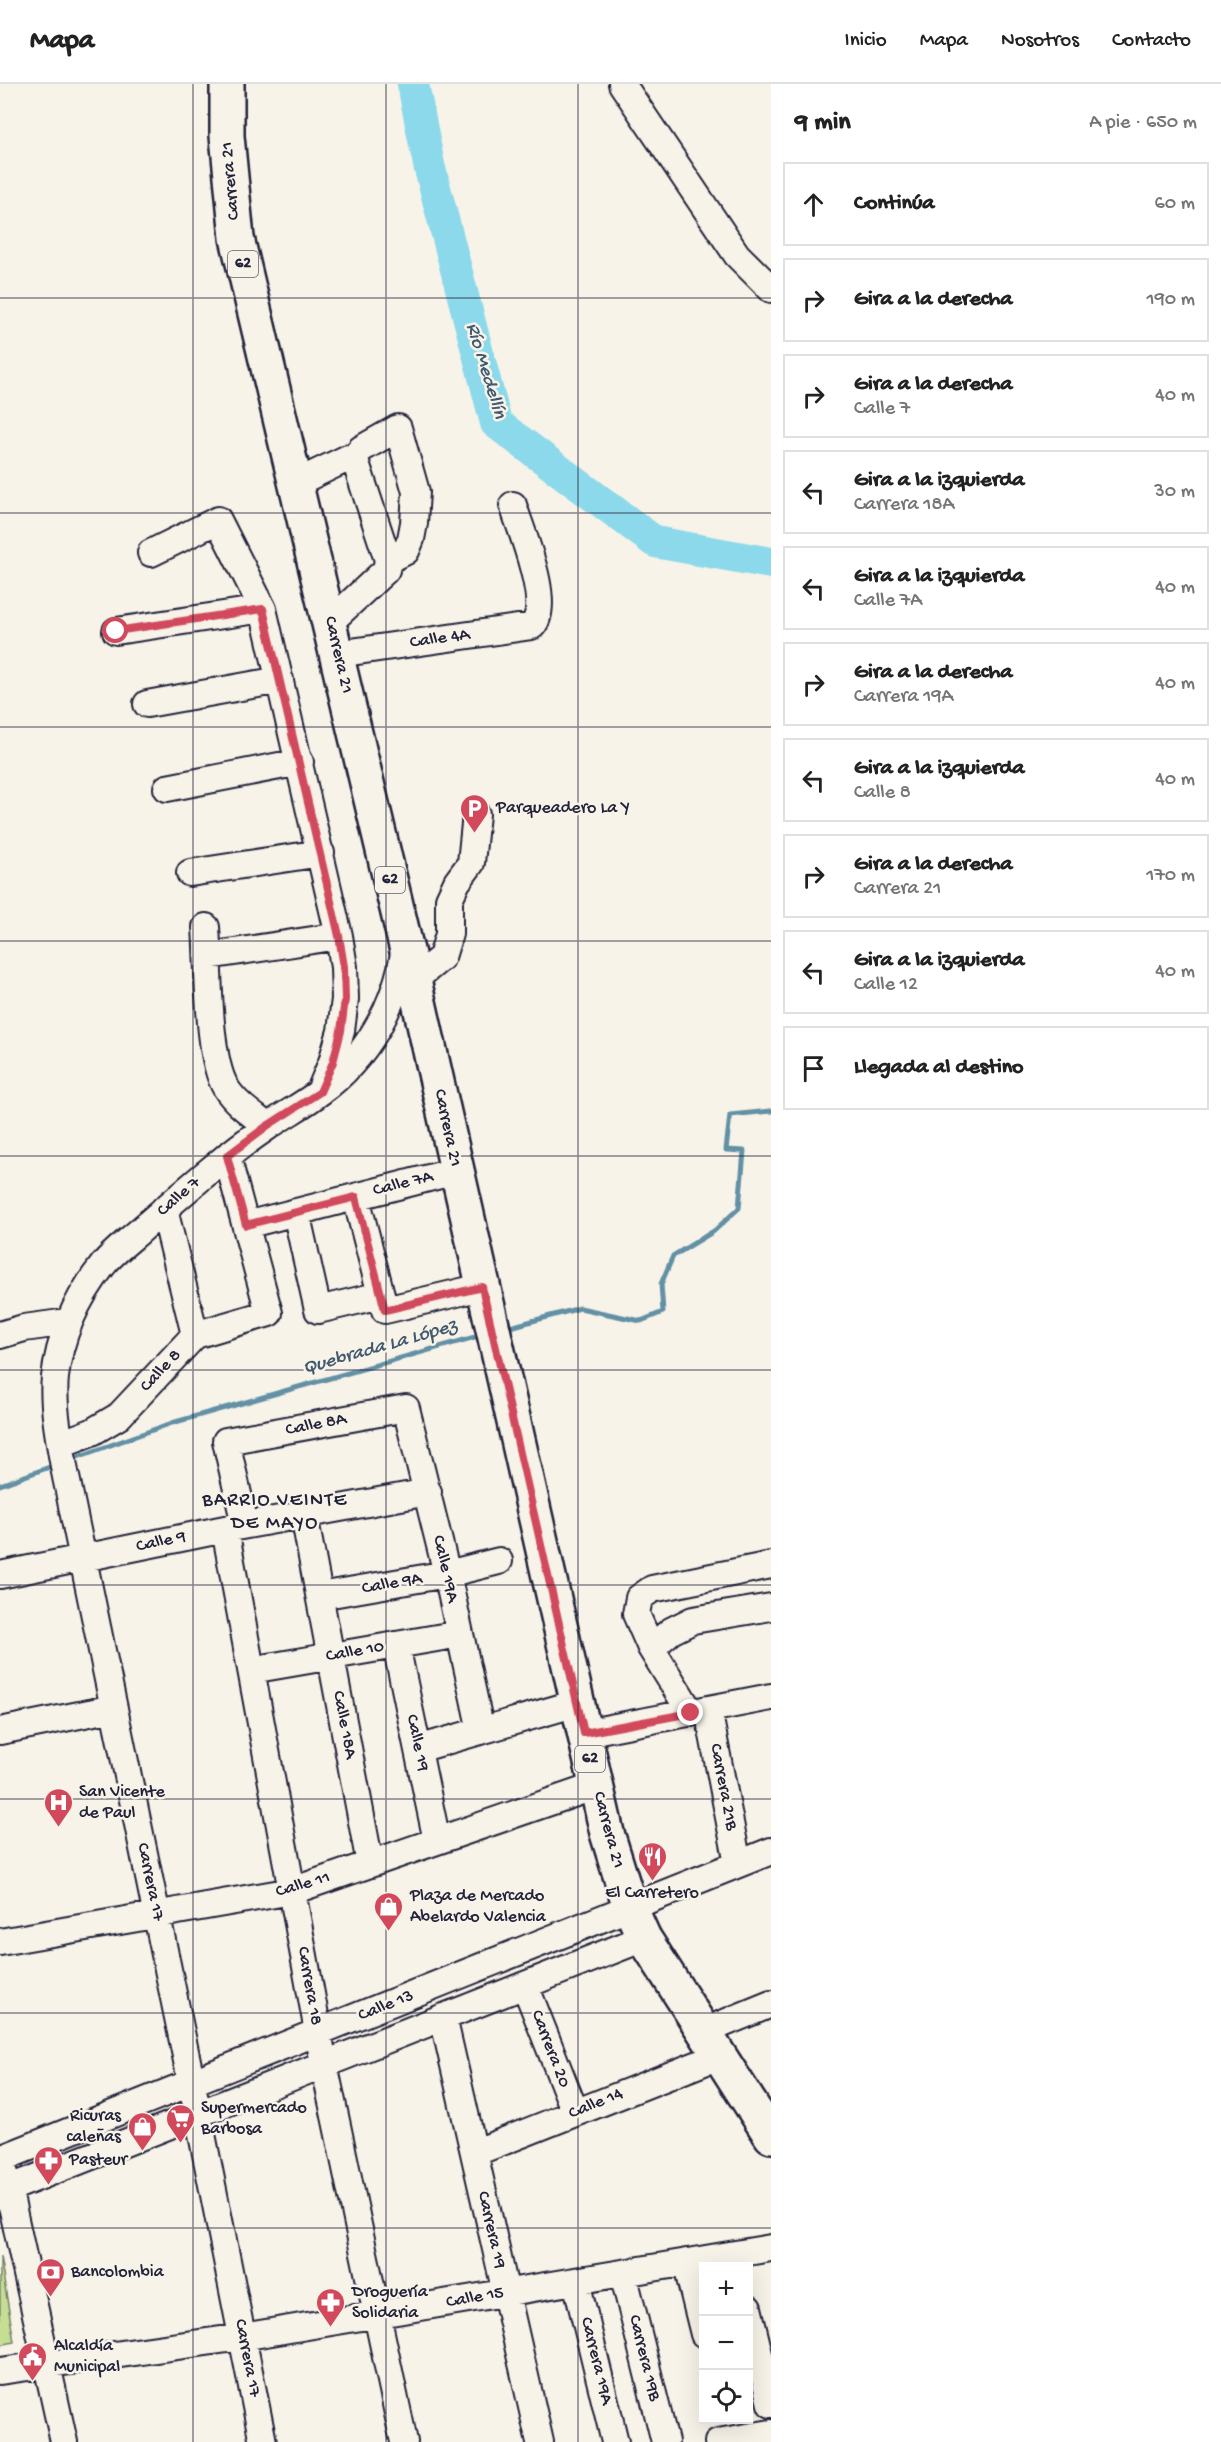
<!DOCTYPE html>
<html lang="es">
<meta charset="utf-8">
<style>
:root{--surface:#fff;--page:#f6f6f6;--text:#222;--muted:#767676;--line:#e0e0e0}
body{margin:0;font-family:"Gochi Hand",sans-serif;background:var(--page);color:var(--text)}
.controls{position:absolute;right:18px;bottom:18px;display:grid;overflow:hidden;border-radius:0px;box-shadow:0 6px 24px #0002}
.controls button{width:54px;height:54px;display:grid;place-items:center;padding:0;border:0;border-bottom:2px solid var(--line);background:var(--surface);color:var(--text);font:30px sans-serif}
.stop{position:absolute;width:18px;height:18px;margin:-14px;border:4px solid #d1495b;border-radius:50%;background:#fff}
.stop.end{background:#d1495b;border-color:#fff;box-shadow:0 2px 6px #0008}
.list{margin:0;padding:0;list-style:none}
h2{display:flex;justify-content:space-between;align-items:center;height:78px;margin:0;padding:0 24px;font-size:26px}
h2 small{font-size:20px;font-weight:400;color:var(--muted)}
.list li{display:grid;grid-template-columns:39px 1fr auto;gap:18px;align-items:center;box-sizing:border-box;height:84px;margin:0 12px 12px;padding:0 12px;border:2px solid var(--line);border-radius:0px}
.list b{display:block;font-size:22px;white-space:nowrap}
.list p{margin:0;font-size:20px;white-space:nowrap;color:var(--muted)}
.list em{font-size:20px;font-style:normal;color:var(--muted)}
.icon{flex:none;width:33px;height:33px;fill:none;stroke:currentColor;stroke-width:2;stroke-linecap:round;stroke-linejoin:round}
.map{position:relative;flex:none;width:771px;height:2358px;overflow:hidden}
header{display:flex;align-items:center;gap:36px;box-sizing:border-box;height:84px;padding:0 30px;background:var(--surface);border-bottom:2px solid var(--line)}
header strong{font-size:28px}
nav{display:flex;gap:33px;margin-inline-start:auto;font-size:21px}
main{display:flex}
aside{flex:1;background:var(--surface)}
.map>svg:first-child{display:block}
.green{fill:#c5de94;stroke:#748068;stroke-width:1.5}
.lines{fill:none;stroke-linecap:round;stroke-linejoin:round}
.stream{stroke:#6290a5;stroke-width:5}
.river{stroke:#8cd9eb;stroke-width:32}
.minor-casing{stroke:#22223b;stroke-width:30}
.major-casing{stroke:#22223b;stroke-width:38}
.minor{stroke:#f7f3e8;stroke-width:26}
.major{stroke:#f7f3e8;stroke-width:33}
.route{stroke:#d1495b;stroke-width:8}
.grid{fill:none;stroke:#22223b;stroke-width:1.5;stroke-opacity:0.55}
.labels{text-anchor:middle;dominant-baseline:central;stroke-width:5;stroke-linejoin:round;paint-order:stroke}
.shield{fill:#f7f3e8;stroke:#62616f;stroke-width:1.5}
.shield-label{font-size:16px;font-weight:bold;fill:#22223b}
.street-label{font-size:18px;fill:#22223b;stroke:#f7f3e8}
.poi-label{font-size:18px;fill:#22223b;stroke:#f7f3e8;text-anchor:start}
.water-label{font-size:20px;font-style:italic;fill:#425970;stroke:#f7f3e8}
.neighbourhood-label{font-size:20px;letter-spacing:1.5px;fill:#22223b;stroke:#f7f3e8}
</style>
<header>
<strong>Mapa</strong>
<nav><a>Inicio</a><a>Mapa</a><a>Nosotros</a><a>Contacto</a></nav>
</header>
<main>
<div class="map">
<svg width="771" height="2358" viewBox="0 0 771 2358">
<rect width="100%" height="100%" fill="#f7f3e8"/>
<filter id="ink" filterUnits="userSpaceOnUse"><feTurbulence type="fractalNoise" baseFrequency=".0167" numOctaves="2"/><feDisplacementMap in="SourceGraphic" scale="12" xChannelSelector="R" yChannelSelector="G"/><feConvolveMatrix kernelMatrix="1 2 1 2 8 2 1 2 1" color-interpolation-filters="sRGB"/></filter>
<g filter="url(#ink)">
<!-- green -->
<path class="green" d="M 0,2172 L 14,2258 L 0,2261 Z"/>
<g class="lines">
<!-- stream -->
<path class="stream" d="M 503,1245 L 580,1224 L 641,1237 L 663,1228 L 661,1200 L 673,1172 L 714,1147 L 739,1124 L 744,1067 L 726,1066 L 730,1031 L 771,1027
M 69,1376 L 172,1339 L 482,1251
M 0,1401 L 58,1380"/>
<!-- river -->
<path class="river" d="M 413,0 L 429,81 L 496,339 L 655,458 L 771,479"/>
<defs>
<path id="minor" d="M 622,0 L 737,171 L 771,205
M 353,375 L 361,365 L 398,344 L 416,408 L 414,439 L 411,455 L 406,467 L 388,476
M 296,399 L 348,374 L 353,375 L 356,379 L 388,476 L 386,486 L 330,538
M 151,469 L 218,436 L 263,525 L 339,852 L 344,883 L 345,915 L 341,947 L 332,978 L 322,1002
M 116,547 L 263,525
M 337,570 L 532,542 C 553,521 521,447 513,421
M 147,620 L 280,596
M 167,704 L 300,678
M 190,789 L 321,769
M 206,843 C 209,883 207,973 226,1004 C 236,1020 253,1031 267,1042
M 208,872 L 339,852
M 414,896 L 442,873 L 449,850 L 449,815 L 457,798 L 471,779 L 476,730
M 356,1113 L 385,1226 L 482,1203
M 164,1125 L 195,1251
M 296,1128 L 318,1226 L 381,1211
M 246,1141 L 456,1087
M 0,1251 L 24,1244 L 68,1238
M 60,1360 L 92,1348 L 119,1332 L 195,1251 L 269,1229 L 227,1072
M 304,1431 L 370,1780
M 245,1441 L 226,1357 L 406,1324 L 447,1490 L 481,1647
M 225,1445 L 324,1980 L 404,2358
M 0,1491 L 225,1445 L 428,1408
M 320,1512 L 447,1490 L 499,1477
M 396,1561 L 437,1757
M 651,1564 L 671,1547 L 693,1536 L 771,1523
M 251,1586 L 460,1550
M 708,1625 L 738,1780
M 691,1629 L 651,1564 L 636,1530 L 639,1514 L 652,1505 L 771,1481
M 0,1647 L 114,1624
M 584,1649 L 771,1613
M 418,1665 L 577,1619
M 0,1858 L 292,1807 L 596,1702
M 525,1901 L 575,2028
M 443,1933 L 540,2358
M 705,1947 L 771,1920
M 474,2069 L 719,1972
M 0,2075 L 771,1767
M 5,2090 L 64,2358
M 8,2105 L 644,1854
M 686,2178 L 704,2250
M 623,2189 L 665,2358
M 576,2197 L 615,2358
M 748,2224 L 771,2320
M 0,2287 L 242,2253 L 771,2164
M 263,2358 L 198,2030 L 65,1388 C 60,1360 52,1321 55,1293 C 60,1251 77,1214 103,1181 C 114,1167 130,1156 143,1144 C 183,1109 223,1073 267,1043 C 284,1031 303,1021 320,1008 C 367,974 397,920 405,863
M 718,2358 L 771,2349"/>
<path id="major" d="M 227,0 L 227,52 L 237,154 L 414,896 L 607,1749 L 630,1823 L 644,1854 L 771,2052"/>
</defs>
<!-- minor casing -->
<use href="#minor" class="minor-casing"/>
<!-- major casing -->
<use href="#major" class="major-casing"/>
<!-- minor -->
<use href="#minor" class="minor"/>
<!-- major -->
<use href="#major" class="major"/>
</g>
</g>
<g class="lines" filter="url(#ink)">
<!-- route -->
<path class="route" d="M 116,547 L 263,525 L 339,852 L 344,883 L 345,915 L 341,947 L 333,978 L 320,1008 L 267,1042 L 227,1072 L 246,1141 L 356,1113 L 385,1226 L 482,1203 L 584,1649 L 691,1629"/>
</g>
<!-- grid -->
<path class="grid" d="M 193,0 L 193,2358M 386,0 L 386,2358M 578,0 L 578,2358M 0,214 L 771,214M 0,429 L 771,429M 0,643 L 771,643M 0,857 L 771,857M 0,1072 L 771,1072M 0,1286 L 771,1286M 0,1501 L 771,1501M 0,1715 L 771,1715M 0,1929 L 771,1929M 0,2144 L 771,2144"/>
<!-- icons -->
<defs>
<symbol id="parking-pin" viewBox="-11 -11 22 30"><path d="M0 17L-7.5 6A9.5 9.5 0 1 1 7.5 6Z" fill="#d1495b" stroke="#f7f3e8"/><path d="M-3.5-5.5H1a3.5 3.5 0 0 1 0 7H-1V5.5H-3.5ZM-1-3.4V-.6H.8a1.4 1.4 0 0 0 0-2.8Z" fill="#fff"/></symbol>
<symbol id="hospital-pin" viewBox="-11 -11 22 30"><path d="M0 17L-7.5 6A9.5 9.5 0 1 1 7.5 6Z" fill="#d1495b" stroke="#f7f3e8"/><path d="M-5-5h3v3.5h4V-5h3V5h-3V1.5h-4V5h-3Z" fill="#fff"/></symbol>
<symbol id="restaurant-pin" viewBox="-11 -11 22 30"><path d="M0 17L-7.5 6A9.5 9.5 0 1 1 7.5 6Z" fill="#d1495b" stroke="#f7f3e8"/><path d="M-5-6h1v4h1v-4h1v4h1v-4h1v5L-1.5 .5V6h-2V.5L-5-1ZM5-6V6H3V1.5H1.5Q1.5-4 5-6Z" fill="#fff"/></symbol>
<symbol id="shop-pin" viewBox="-11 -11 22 30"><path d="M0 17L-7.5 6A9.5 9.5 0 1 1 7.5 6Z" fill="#d1495b" stroke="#f7f3e8"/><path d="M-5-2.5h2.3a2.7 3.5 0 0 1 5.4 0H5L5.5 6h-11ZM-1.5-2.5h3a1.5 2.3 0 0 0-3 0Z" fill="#fff"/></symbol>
<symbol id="supermarket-pin" viewBox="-11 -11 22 30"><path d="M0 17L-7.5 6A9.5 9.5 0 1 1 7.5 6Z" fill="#d1495b" stroke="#f7f3e8"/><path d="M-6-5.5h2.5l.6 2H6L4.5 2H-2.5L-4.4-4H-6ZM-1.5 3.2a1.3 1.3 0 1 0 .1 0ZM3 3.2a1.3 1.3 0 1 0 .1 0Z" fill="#fff"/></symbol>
<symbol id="pharmacy-pin" viewBox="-11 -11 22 30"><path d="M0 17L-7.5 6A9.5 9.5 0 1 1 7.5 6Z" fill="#d1495b" stroke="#f7f3e8"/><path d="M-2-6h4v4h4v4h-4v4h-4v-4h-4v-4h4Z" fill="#fff"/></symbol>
<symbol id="bank-pin" viewBox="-11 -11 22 30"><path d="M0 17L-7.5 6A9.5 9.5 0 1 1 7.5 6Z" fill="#d1495b" stroke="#f7f3e8"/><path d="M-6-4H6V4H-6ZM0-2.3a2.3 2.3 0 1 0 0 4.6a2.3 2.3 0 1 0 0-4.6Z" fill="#fff"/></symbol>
<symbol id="civic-pin" viewBox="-11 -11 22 30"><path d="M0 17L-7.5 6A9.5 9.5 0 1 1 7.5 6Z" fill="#d1495b" stroke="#f7f3e8"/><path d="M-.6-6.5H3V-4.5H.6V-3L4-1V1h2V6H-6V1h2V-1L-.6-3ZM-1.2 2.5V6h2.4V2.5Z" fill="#fff"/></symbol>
</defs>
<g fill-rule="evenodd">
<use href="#parking-pin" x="458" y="708" width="33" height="45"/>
<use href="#hospital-pin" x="42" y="1702" width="33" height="45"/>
<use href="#restaurant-pin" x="636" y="1756" width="33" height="45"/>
<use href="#shop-pin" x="372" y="1806" width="33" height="45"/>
<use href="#supermarket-pin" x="164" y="2018" width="33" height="45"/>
<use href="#shop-pin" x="126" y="2026" width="33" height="45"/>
<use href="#pharmacy-pin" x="32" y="2060" width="33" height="45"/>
<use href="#bank-pin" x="34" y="2172" width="33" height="45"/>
<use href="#pharmacy-pin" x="314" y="2202" width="33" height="45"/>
<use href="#civic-pin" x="16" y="2256" width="33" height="45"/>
</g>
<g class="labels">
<!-- shield labels -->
<g class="shield">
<rect x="228" y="167" width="30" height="26" rx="4.5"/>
<rect x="375" y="783" width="30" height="26" rx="4.5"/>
<rect x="575" y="1662" width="30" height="26" rx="4.5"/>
</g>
<g class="shield-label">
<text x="243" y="180">62</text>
<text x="390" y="796">62</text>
<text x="590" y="1675">62</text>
</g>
<!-- street labels -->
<g class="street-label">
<text transform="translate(231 97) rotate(-95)">Carrera 21</text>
<text transform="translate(440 555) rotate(-8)">Calle 4A</text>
<text transform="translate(338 571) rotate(77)">Carrera 21</text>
<text transform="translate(447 1044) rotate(78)">Carrera 21</text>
<text transform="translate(403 1100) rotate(-14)">Calle 7A</text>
<text transform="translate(179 1113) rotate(-41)">Calle 7</text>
<text transform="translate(161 1287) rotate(-47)">Calle 8</text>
<text transform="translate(316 1341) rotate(-11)">Calle 8A</text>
<text transform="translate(161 1458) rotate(-12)">Calle 9</text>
<text transform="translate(445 1485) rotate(77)">Calle 19A</text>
<text transform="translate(392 1500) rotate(-10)">Calle 9A</text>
<text transform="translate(355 1568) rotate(-10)">Calle 10</text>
<text transform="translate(344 1641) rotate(79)">Calle 18A</text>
<text transform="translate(417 1659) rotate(78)">Calle 19</text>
<text transform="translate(723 1703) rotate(79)">Carrera 21B</text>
<text transform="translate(608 1746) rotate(75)">Carrera 21</text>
<text transform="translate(150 1798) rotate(78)">Carrera 17</text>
<text transform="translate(303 1801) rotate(-16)">Calle 11</text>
<text transform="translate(309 1902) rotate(80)">Carrera 18</text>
<text transform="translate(386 1922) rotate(-22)">Calle 13</text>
<text transform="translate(550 1965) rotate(69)">Carrera 20</text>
<text transform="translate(596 2020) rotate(-22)">Calle 14</text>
<text transform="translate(491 2146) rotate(77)">Carrera 19</text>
<text transform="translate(475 2214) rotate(-10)">Calle 15</text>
<text transform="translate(247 2274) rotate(79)">Carrera 17</text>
<text transform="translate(644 2274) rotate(76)">Carrera 19B</text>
<text transform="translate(596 2277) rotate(76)">Carrera 19A</text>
</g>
<!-- poi labels -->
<g class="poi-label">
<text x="496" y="724">Parqueadero La Y</text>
<text x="79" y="1708">San Vicente<tspan x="79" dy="21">de Paul</tspan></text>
<text x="652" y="1809" text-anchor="middle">El Carretero</text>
<text x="410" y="1812">Plaza de Mercado<tspan x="410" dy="21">Abelardo Valencia</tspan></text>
<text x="201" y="2024">Supermercado<tspan x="201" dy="21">Barbosa</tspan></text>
<text x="121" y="2032" text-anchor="end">Ricuras<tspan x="121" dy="21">caleñas</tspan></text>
<text x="69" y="2076">Pasteur</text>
<text x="71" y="2188">Bancolombia</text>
<text x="352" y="2208">Droguería<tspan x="352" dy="21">Solidaria</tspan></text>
<text x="54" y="2262">Alcaldía<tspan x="54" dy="21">Municipal</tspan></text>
</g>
<!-- water labels -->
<g class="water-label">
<text transform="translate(485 287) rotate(73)">Río Medellín</text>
<text transform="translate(380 1264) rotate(-16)">Quebrada La López</text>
</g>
<!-- neighbourhood labels -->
<g class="neighbourhood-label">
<text x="275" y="1417">BARRIO VEINTE<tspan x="275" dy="23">DE MAYO</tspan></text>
</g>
</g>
</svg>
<div class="controls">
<button>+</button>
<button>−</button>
<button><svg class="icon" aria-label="locate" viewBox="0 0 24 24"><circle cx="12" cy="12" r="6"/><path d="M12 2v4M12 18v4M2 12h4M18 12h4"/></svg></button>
</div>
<div class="stop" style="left:116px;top:547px"></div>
<div class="stop end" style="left:691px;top:1629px"></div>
</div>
<aside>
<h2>9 min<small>A pie · 650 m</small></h2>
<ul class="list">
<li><svg class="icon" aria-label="ahead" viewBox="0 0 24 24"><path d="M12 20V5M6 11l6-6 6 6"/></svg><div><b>Continúa</b></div><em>60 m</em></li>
<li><svg class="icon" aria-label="right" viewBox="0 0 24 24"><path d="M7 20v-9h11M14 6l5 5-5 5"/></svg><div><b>Gira a la derecha</b></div><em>190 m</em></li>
<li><svg class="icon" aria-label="right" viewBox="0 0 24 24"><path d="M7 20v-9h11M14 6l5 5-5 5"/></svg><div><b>Gira a la derecha</b><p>Calle 7</p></div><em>40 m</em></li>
<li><svg class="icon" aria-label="left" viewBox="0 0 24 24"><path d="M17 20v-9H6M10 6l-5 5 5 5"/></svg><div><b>Gira a la izquierda</b><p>Carrera 18A</p></div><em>30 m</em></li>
<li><svg class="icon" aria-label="left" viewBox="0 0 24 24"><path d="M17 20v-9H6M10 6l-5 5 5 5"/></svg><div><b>Gira a la izquierda</b><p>Calle 7A</p></div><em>40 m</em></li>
<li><svg class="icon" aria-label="right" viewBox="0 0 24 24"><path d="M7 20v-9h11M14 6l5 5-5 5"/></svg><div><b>Gira a la derecha</b><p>Carrera 19A</p></div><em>40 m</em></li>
<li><svg class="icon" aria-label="left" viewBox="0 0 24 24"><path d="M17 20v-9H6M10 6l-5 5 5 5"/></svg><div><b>Gira a la izquierda</b><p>Calle 8</p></div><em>40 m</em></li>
<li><svg class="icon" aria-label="right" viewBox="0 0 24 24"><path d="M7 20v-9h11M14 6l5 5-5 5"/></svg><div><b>Gira a la derecha</b><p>Carrera 21</p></div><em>170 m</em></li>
<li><svg class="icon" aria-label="left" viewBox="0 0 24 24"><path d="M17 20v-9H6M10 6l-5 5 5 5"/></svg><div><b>Gira a la izquierda</b><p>Calle 12</p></div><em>40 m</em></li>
<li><svg class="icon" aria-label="arrive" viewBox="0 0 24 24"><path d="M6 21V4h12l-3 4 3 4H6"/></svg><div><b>Llegada al destino</b></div></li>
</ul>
</aside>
</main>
